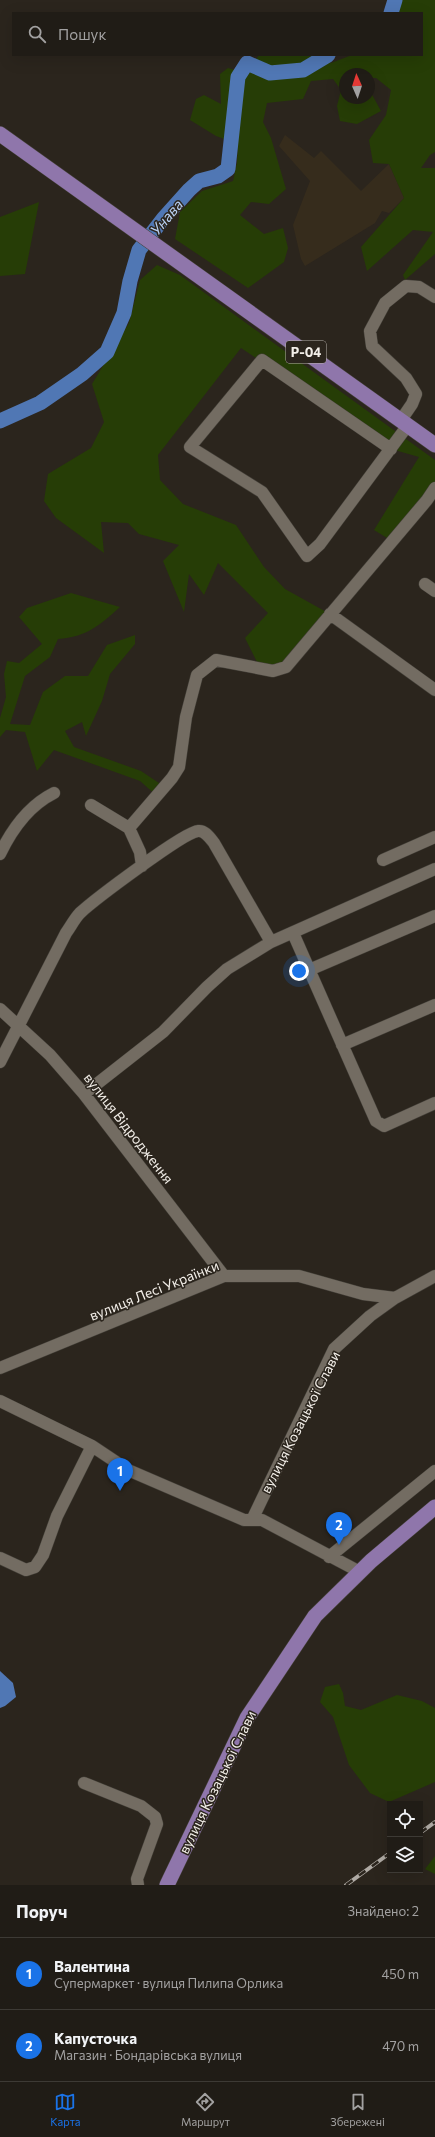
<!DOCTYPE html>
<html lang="uk">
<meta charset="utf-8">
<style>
:root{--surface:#201c16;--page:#28251f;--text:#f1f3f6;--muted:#a2a1a1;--line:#3d3a35;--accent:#1a73e8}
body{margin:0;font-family:Commissioner,sans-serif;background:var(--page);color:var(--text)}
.controls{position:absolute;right:12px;bottom:12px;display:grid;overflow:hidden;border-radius:0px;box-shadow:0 4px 16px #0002}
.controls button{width:36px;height:36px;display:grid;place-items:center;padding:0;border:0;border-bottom:1px solid var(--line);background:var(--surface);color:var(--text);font:20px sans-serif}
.compass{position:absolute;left:339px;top:68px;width:36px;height:36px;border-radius:50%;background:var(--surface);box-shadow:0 4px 16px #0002;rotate:357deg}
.you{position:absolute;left:299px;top:971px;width:14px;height:14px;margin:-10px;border:3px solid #fff;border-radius:50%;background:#1a73e8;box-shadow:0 0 0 6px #1a73e833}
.badge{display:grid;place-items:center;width:26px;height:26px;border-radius:50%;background:var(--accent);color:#fff;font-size:13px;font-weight:700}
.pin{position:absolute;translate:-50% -33px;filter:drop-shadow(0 1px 2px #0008)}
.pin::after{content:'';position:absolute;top:21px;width:14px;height:12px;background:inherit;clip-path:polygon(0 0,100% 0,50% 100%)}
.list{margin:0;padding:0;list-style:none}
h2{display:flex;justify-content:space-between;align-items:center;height:52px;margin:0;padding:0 16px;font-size:17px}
h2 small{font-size:13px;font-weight:400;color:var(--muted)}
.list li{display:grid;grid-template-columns:26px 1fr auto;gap:12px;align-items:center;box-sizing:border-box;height:72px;padding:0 16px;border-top:1px solid var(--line)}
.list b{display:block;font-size:15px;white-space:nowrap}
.list p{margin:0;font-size:13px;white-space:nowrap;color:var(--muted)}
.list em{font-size:13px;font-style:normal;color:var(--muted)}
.icon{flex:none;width:22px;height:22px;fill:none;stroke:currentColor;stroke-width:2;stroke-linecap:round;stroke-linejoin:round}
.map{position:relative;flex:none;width:435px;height:1885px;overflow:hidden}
.search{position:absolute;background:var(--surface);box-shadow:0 4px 16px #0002;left:12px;right:12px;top:12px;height:44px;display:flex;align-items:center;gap:10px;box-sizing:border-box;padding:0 14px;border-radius:0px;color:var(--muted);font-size:15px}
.sheet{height:196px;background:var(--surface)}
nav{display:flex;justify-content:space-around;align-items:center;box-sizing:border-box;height:56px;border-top:1px solid var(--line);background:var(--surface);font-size:11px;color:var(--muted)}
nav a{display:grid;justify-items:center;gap:2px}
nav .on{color:var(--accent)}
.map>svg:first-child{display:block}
.industrial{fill:#362c1c}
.green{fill:#263d06}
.water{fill:#5077b4}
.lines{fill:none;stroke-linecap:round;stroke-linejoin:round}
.river{stroke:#5077b4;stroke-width:15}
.minor-casing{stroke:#444039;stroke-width:13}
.major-casing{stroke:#444039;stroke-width:16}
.minor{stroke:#736c62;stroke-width:12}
.major{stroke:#8f76ab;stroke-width:15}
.rail-casing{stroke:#afaaa4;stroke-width:4}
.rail{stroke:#2b251d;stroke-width:2.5;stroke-dasharray:8;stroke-linecap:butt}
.labels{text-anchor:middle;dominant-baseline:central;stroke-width:3;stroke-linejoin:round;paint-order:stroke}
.shield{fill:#2b251d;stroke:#b7b2ac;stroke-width:1}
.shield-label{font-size:13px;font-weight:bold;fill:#f3efe9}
.street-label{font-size:14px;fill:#f3efe9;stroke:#2b251d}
.water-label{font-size:15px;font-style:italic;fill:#b8cff1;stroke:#2b251d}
</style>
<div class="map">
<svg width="435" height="1885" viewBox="0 0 435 1885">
<rect width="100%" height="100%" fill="#2b251d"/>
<!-- industrial -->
<path class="industrial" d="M 285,135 L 314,158 L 321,151 L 361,191 L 389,164 L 404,198 L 389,213 L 382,211 L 375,223 L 305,266 L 301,259 L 293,225 L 310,181 L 279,146 Z"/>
<!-- green -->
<path class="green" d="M 399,0 L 435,0 L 435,152 L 430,155 L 421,168 L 435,168 L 435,254 L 405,280 L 403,275 L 433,232 L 413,230 L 367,271 L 361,247 L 404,198 L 389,164 L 373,163 L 369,140 L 386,115 L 391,90 L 376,78 L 369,78 L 369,74 L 345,74 L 345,98 L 369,98 L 369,89 L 381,111 L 357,124 L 340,121 L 337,106 L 341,90 L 333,79 L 311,81 L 303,99 L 267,103 L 263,122 L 271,138 L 286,189 L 269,204 L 251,202 L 240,215 L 264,234 L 283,228 L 288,248 L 284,262 L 248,288 L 175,239 L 180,212 L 202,191 L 233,181 L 237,163 L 238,144 L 216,136 L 190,120 L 196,99 L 204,95 L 221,104 L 220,74 L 228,68 L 246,73 L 259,55 L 316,55 L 331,63 L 352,55 L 422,55 L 422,13 L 395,13 Z
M 39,202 L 25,274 L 0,276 L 0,217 Z
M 157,265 L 180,275 L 435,460 L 435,496 L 392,541 L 374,530 L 419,457 L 391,449 L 241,348 L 158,455 L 160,480 L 183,504 L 236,525 L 264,567 L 285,589 L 330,614 L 286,667 L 260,668 L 245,638 L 268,613 L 218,563 L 204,595 L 189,574 L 184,612 L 163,561 L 179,545 L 139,534 L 128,523 L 101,522 L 104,553 L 56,518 L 44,501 L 48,474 L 91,448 L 104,422 L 92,384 L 129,323 L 140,280 Z
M 71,593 L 120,607 C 100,625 87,637 58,639 L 50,657 L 25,676 L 10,724 L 30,725 L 43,692 L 65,676 L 88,676 L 107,645 L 135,635 L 135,644 L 110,674 L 102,701 L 86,736 L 82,722 L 65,731 L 74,747 L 141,771 L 165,787 L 157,796 L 140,781 L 54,750 L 37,771 L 25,732 L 6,730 L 0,737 L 0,718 L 6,697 L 4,674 L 7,661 L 19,663 L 42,644 L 19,617 L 27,608 Z
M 339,1684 L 343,1693 L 345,1706 L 361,1710 L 397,1695 L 422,1701 L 435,1708 L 435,1782 L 389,1802 L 370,1793 L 349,1765 L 333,1717 L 320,1702 L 325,1687 Z
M 435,1856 L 435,1874 L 425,1869 Z"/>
<!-- water -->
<path class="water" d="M 0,1671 L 13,1683 L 16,1697 L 5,1706 L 0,1708 Z"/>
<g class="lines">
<!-- river -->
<path class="river" d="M 391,13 L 395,0
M 0,421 L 40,403 L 82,374 L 107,352 L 124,313 L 130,281 L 139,250 L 163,219 L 189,190 L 199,181 L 218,176 L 228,169 L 238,77 L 247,63 L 270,73 L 303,70 L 328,55"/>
<defs>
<path id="minor" d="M 401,420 L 412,404 L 416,394 L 406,378 L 372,346 L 370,331 L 385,303 L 406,286 L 419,287 L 435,297
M 391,449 L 262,360 L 190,447 L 262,492 L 307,556 L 320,544 L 408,425
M 425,584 L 435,591
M 330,614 L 435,690
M 91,805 L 129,828 L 140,852 L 142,866
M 129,828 L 172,778 L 179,767 L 186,717 L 197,675 L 216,660 L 273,671 L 286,667 L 427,500 L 435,488
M 0,854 C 12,829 28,806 54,793
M 383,860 L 435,837
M 293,933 L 376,1121 L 384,1126 L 435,1103
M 309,970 L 435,916
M 0,1009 L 50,1055 L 84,1094 L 224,1276
M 342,1045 L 435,1005
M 0,1062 L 66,933 C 71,926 75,918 80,913 C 94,900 184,832 198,831 C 205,830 210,838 214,843 L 271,942
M 84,1094 L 163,1032 L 207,987 L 227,969 L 271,942 L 435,869
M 0,1368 L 224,1276 L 299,1276 L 363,1294 L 395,1298
M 0,1401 L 92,1446 L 128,1470 L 244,1520 L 262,1520 L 360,1572
M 252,1520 L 334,1349 L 370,1316 L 395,1298 L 435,1276
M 329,1557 L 435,1471
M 0,1558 L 26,1570 L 35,1567 L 43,1555 L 57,1516 L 92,1446
M 84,1783 L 141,1806 L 155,1817 L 157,1824 L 137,1879 L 138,1885"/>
<path id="major" d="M 0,134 L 435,445
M 167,1885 L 247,1718 L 315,1616 L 371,1561 L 435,1507"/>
</defs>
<!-- minor casing -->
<use href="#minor" class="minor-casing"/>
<!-- major casing -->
<use href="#major" class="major-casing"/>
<!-- minor -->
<use href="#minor" class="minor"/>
<!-- major -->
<use href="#major" class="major"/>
<defs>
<path id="rail" d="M 420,1833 L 435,1822
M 346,1885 L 390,1853"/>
</defs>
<!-- rail casing -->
<use href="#rail" class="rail-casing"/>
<!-- rail -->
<use href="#rail" class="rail"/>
</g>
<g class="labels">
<!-- shield labels -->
<rect class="shield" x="286" y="341" width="40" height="22" rx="3"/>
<g class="shield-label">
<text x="306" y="352">Р-04</text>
</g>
<!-- street labels -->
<g class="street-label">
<text transform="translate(129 1128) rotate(52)">вулиця Відродження</text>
<text transform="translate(154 1290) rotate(-22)">вулиця Лесі Українки</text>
<text transform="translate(300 1422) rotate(-63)">вулиця Козацької Слави</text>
<text transform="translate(217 1782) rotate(-64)">вулиця Козацької Слави</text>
</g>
<!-- water labels -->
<g class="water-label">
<text transform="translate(166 217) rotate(-50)">Унава</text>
</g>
</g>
</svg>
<div class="controls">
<button><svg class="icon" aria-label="locate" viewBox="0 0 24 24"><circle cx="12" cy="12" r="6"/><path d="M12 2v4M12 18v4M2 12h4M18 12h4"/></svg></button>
<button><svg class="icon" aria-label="layers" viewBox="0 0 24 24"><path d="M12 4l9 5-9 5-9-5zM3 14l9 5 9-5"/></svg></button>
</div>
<svg class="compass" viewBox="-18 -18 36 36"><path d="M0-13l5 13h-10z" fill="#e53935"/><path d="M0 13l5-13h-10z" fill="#a2a1a1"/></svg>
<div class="you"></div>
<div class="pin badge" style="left:120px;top:1491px">1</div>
<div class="pin badge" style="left:339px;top:1545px">2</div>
<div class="search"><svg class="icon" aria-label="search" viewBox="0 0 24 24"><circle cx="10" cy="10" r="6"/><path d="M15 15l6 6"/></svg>Пошук</div>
</div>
<section class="sheet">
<h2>Поруч<small>Знайдено: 2</small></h2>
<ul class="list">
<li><span class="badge">1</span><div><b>Валентина</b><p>Супермаркет · вулиця Пилипа Орлика</p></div><em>450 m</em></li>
<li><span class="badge">2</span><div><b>Капусточка</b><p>Магазин · Бондарівська вулиця</p></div><em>470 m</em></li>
</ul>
</section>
<nav>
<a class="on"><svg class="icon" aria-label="map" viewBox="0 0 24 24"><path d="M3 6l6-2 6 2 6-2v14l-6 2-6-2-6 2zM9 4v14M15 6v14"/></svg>Карта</a>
<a><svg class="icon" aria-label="directions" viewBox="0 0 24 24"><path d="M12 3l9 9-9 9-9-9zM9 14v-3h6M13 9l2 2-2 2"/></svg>Маршрут</a>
<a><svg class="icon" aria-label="saved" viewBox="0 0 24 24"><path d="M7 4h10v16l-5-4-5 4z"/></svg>Збережені</a>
</nav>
